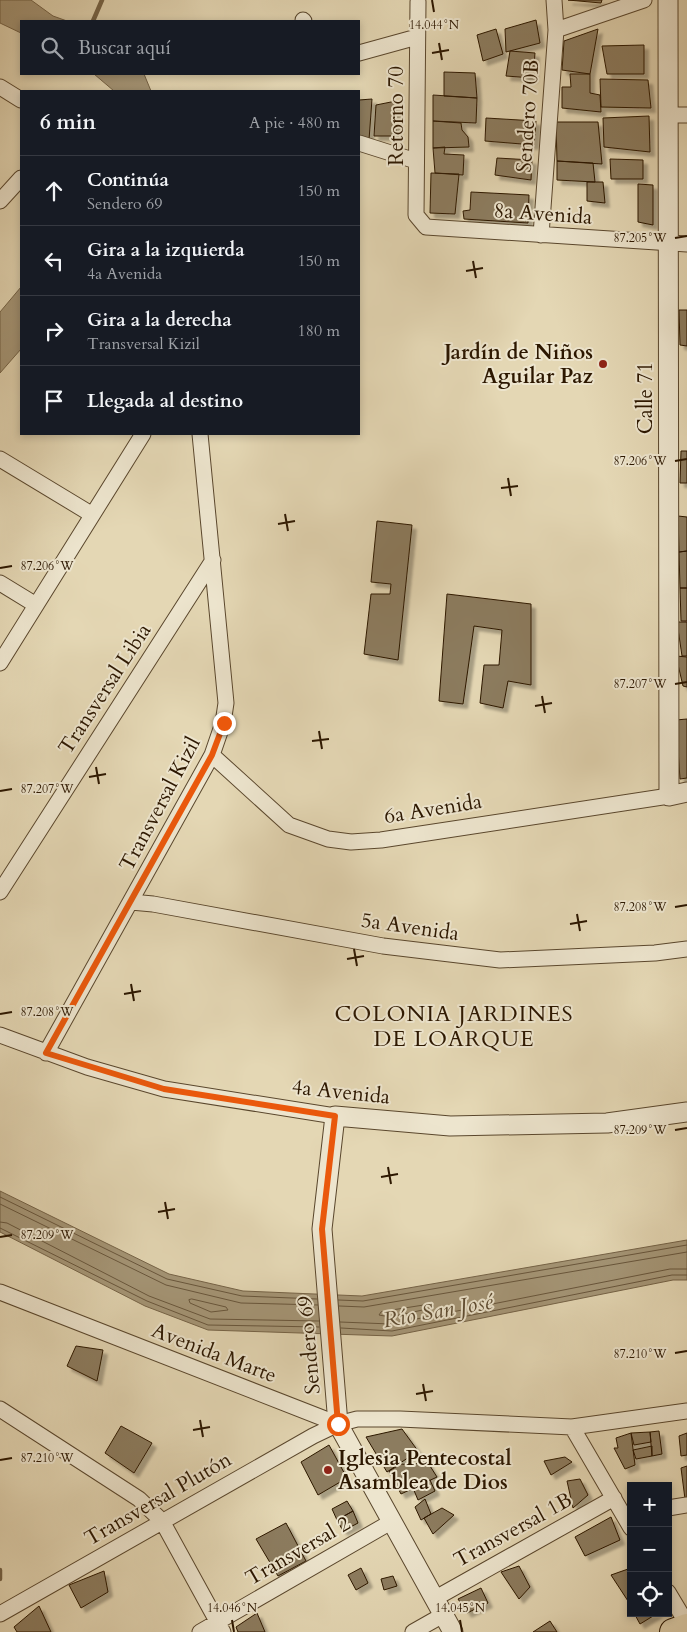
<!DOCTYPE html>
<html lang="es">
<meta charset="utf-8">
<style>
:root{--surface:#171b24;--page:#20242c;--text:#f1f3f6;--muted:#9ea1a6;--line:#363941}
body{margin:0;font-family:Cardo,serif;background:var(--page);color:var(--text)}
.controls{position:absolute;right:15px;bottom:15px;display:grid;overflow:hidden;border-radius:0px;box-shadow:0 2px 8px #0003}
.controls button{width:45px;height:45px;display:grid;place-items:center;padding:0;border:0;border-bottom:1px solid var(--line);background:var(--surface);color:var(--text);font:25px sans-serif}
.stop{position:absolute;width:15px;height:15px;margin:-11px;border:4px solid #ea580c;border-radius:50%;background:#fff}
.stop.end{background:#ea580c;border-color:#fff;box-shadow:0 1px 5px #0008}
.list{margin:0;padding:0;list-style:none}
h2{display:flex;justify-content:space-between;align-items:center;height:65px;margin:0;padding:0 20px;font-size:21px}
h2 small{font-size:16px;font-weight:400;color:var(--muted)}
.list li{display:grid;grid-template-columns:32px 1fr auto;gap:15px;align-items:center;box-sizing:border-box;height:70px;padding:0 20px;border-top:1px solid var(--line)}
.list b{display:block;font-size:19px;white-space:nowrap}
.list p{margin:0;font-size:16px;white-space:nowrap;color:var(--muted)}
.list em{font-size:16px;font-style:normal;color:var(--muted)}
.icon{flex:none;width:28px;height:28px;fill:none;stroke:currentColor;stroke-width:2;stroke-linecap:round;stroke-linejoin:round}
.map{position:relative;flex:none;width:687px;height:1632px;overflow:hidden}
.search{position:absolute;background:var(--surface);box-shadow:0 2px 8px #0003;left:20px;top:20px;width:340px;height:55px;display:flex;align-items:center;gap:12px;box-sizing:border-box;padding:0 18px;border-radius:0px;color:var(--muted);font-size:19px}
.panel{position:absolute;background:var(--surface);box-shadow:0 2px 8px #0003;left:20px;top:90px;width:340px;height:345px;border-radius:0px}
.map>svg:first-child{display:block}
.water{fill:#a59677;stroke:#756347}
.lines{fill:none;stroke-linecap:round;stroke-linejoin:round}
.shore{stroke:#68563c;stroke-width:1}
.stream{stroke:#756347;stroke-width:4.5}
.building{fill:#8c7b5e;stroke:#2c1700;filter:url(#shadow)}
.minor-casing{stroke:#5a472d;stroke-width:17}
.tertiary-casing{stroke:#5a472d;stroke-width:21}
.trunk-casing{stroke:#2c1700;stroke-width:28}
.minor{stroke:#ede5ce;stroke-width:15}
.tertiary{stroke:#ede5ce;stroke-width:19}
.trunk{stroke:#e4d7b4;stroke-width:26}
.route{stroke:#ea580c;stroke-width:6}
.ticks{fill:none;stroke:#2c1700;stroke-width:2}
.poi-dot{fill:#8f2418;stroke:#ede5ce;stroke-width:2}
.labels{text-anchor:middle;dominant-baseline:central;stroke-width:4;stroke-linejoin:round;paint-order:stroke}
.street-label{font-size:21px;fill:#2c1700;stroke:#ede5ce}
.poi-label{font-size:21px;font-weight:bold;fill:#2c1700;stroke:#ede5ce;text-anchor:end}
.neighbourhood-label{font-size:22px;letter-spacing:1px;fill:#2c1700;stroke:#ede5ce}
.water-label{font-size:22px;font-style:italic;fill:#5c4a30;stroke:#ede5ce}
.ticks-label{font-size:12px;text-anchor:middle;fill:#2c1700;stroke:#ede5ce;stroke-width:4;stroke-linejoin:round;paint-order:stroke}
</style>
<div class="map">
<svg width="687" height="1632" viewBox="0 0 687 1632">
<defs>
<filter id="shadow"><feDropShadow dx="4.5" dy="4.5" stdDeviation="1" flood-color="#0004"/></filter>
</defs>
<rect width="100%" height="100%" fill="#e4d7b4"/>
<filter id="stains"><feTurbulence type="fractalNoise" baseFrequency=".004" numOctaves="4"/><feColorMatrix values="0 0 0 0 .2 0 0 0 0 .09 0 0 0 0 .02 0 0 0 .5 -.17"/></filter>
<radialGradient id="worn" r=".72"><stop offset=".6" stop-color="#630" stop-opacity="0"/><stop offset="1" stop-color="#630" stop-opacity=".3"/></radialGradient>
<!-- water -->
<path class="water" d="M 0,0 L 31,0 L 53,16 L 67,21 L 21,21 L 21,33 L 0,23 Z
M 94,74 L 144,74 L 151,91 L 114,91 Z
M 21,287 L 21,349 L 0,373 L 0,312 Z
M 0,1191 L 169,1274 L 243,1291 L 362,1296 L 687,1240 L 687,1280 L 673,1280 L 392,1336 L 208,1330 L 145,1306 L 0,1232 Z"/>
<g class="lines">
<!-- shore -->
<path class="shore" d="M 0,1197 L 167,1279 L 242,1296 L 317,1299
M 0,1204 L 166,1285 L 241,1303 L 318,1305
M 0,1222 L 7,1223 L 149,1296 L 210,1319 L 319,1321
M 0,1228 L 147,1301 L 208,1325 L 319,1327
M 192,1299 L 226,1307 L 228,1310 L 211,1312 L 190,1303 L 189,1300 Z
M 338,1300 L 363,1301 L 687,1245
M 432,1304 L 434,1306 L 432,1308 L 390,1317 L 379,1315 L 381,1312 Z
M 339,1306 L 364,1307 L 687,1252
M 340,1322 L 391,1324 L 670,1269 L 687,1269
M 341,1328 L 392,1331 L 672,1275 L 687,1275"/>
<!-- stream -->
<path class="stream" d="M 93,21 L 102,0
M 0,1570 L 0,1579"/>
</g>
<!-- building -->
<path class="building" d="M 568,0 L 602,0 L 601,3 Z
M 536,20 L 540,43 L 506,52 L 505,29 Z
M 496,29 L 503,54 L 483,61 L 477,35 Z
M 598,29 L 590,74 L 562,70 L 564,41 Z
M 644,45 L 644,74 L 607,74 L 602,46 Z
M 510,51 L 535,53 L 533,78 L 506,76 Z
M 444,72 L 475,73 L 477,98 L 444,96 Z
M 570,74 L 590,74 L 590,93 L 600,95 L 601,112 L 562,108 L 562,87 L 571,87 Z
M 600,79 L 648,80 L 651,108 L 601,107 Z
M 433,95 L 477,98 L 476,123 L 433,121 Z
M 372,99 L 369,140 L 359,137 L 359,100 Z
M 396,101 L 396,136 L 374,136 L 376,105 Z
M 649,116 L 650,152 L 604,147 L 603,118 Z
M 486,118 L 536,121 L 534,145 L 485,141 Z
M 433,121 L 461,123 L 462,130 L 468,137 L 469,147 L 433,148 Z
M 556,122 L 598,122 L 602,164 L 557,161 Z
M 445,147 L 444,154 L 464,155 L 463,175 L 435,173 L 433,148 Z
M 497,158 L 532,160 L 531,180 L 495,175 Z
M 610,159 L 643,160 L 643,179 L 611,179 Z
M 557,161 L 593,163 L 595,182 L 557,180 Z
M 431,173 L 459,174 L 455,214 L 430,213 Z
M 587,182 L 603,182 L 605,203 L 587,201 Z
M 638,184 L 653,185 L 653,225 L 638,222 Z
M 471,192 L 529,195 L 528,223 L 464,219 L 463,211 L 470,210 Z
M 679,310 L 687,310 L 687,346 L 680,345 Z
M 681,451 L 687,451 L 687,483 L 680,483 Z
M 678,516 L 687,517 L 687,551 L 679,552 Z
M 377,521 L 412,525 L 398,660 L 364,654 L 371,594 L 390,594 L 391,584 L 371,582 Z
M 687,551 L 687,588 L 680,588 L 679,552 Z
M 680,588 L 687,588 L 687,621 L 681,621 Z
M 447,594 L 531,604 L 531,685 L 508,681 L 503,708 L 480,703 L 484,665 L 499,665 L 502,630 L 474,626 L 463,704 L 439,701 Z
M 677,622 L 687,622 L 687,656 L 682,656 Z
M 676,656 L 687,657 L 687,687 L 683,686 Z
M 687,719 L 687,778 L 680,779 L 676,720 Z
M 76,1346 L 103,1350 L 97,1381 L 67,1366 Z
M 121,1426 L 152,1443 L 134,1473 L 105,1453 Z
M 402,1429 L 418,1451 L 387,1472 L 366,1437 Z
M 659,1431 L 662,1454 L 652,1456 L 650,1432 Z
M 650,1432 L 651,1442 L 634,1445 L 631,1433 Z
M 631,1433 L 635,1465 L 625,1469 L 614,1448 L 618,1448 L 616,1438 Z
M 687,1433 L 687,1455 L 681,1456 L 679,1436 Z
M 329,1445 L 347,1478 L 318,1495 L 301,1462 Z
M 652,1446 L 652,1456 L 636,1459 L 633,1450 Z
M 565,1457 L 572,1462 L 551,1475 L 544,1461 Z
M 425,1458 L 437,1477 L 401,1494 L 389,1471 L 401,1464 L 414,1465 Z
M 687,1466 L 687,1499 L 685,1499 L 681,1468 Z
M 580,1479 L 588,1495 L 573,1508 L 567,1481 Z
M 430,1480 L 435,1491 L 418,1500 L 413,1488 Z
M 425,1499 L 431,1514 L 421,1520 L 415,1507 Z
M 347,1501 L 353,1511 L 337,1520 L 332,1509 Z
M 442,1508 L 454,1515 L 433,1534 L 424,1518 Z
M 353,1511 L 358,1523 L 343,1531 L 337,1520 Z
M 611,1517 L 620,1540 L 585,1556 L 575,1537 Z
M 286,1523 L 306,1561 L 278,1576 L 256,1539 Z
M 519,1566 L 530,1587 L 519,1599 L 501,1572 Z
M 361,1568 L 368,1583 L 356,1590 L 348,1575 Z
M 631,1568 L 631,1599 L 628,1601 L 611,1575 Z
M 104,1571 L 108,1592 L 81,1608 L 69,1585 Z
M 393,1576 L 397,1586 L 384,1590 L 381,1579 Z
M 481,1588 L 488,1603 L 467,1613 L 458,1599 Z
M 39,1606 L 51,1632 L 17,1632 L 14,1627 Z
M 257,1613 L 265,1632 L 238,1632 L 236,1627 Z
M 634,1613 L 658,1613 L 640,1624 Z
M 550,1621 L 557,1632 L 533,1632 Z"/>
<g class="lines">
<defs>
<path id="minor" d="M 418,2 L 416,215 L 426,227 L 687,244
M 303,20 L 304,21
M 556,30 L 644,0
M 359,53 L 417,37
M 0,87 L 21,100
M 668,115 L 687,115
M 359,143 L 416,161
M 0,201 L 21,178
M 541,235 L 556,30 L 554,0
M 0,459 L 91,514
M 0,583 L 36,605
M 0,663 L 143,434
M 212,755 L 289,825 L 328,839 L 351,842 L 381,840 L 669,796
M 0,892 L 213,560
M 131,902 L 153,904 L 383,946 L 500,960 L 655,953 L 687,949
M 0,1035 L 87,1067 L 164,1089 L 335,1116
M 46,1053 L 212,755 L 223,723 L 226,703 L 200,434
M 0,1292 L 338,1424
M 0,1409 L 139,1499 L 162,1521 L 223,1632
M 572,1427 L 631,1528
M 668,1508 L 687,1505
M 668,1592 L 687,1624
M 434,1599 L 614,1498
M 0,1614 L 313,1436 L 338,1424 L 357,1419 L 400,1419 L 572,1427 L 687,1411
M 200,1632 L 391,1522
M 413,1632 L 443,1615"/>
<path id="tertiary" d="M 668,0 L 669,796 L 687,792
M 453,1632 L 338,1424 L 322,1229 L 335,1116 L 450,1126 L 607,1123 L 687,1112"/>
<path id="trunk" d="M 673,1632 L 687,1627"/>
</defs>
<!-- minor casing -->
<use href="#minor" class="minor-casing"/>
<!-- tertiary casing -->
<use href="#tertiary" class="tertiary-casing"/>
<!-- trunk casing -->
<use href="#trunk" class="trunk-casing"/>
<!-- minor -->
<use href="#minor" class="minor"/>
<!-- tertiary -->
<use href="#tertiary" class="tertiary"/>
<!-- trunk -->
<use href="#trunk" class="trunk"/>
</g>
<g class="lines">
<!-- route -->
<path class="route" d="M 224,723 L 212,755 L 46,1053 L 164,1089 L 335,1116 L 322,1229 L 338,1424"/>
</g>
<!-- ticks -->
<path class="ticks" d="M 432,0 L 434,12M 439,43 L 442,60M 432,53 L 449,50M 675,238 L 687,236M 473,261 L 476,278M 466,271 L 483,268M 675,461 L 687,459M 508,478 L 511,496M 501,488 L 518,486M 285,514 L 288,531M 278,524 L 295,521M 0,568 L 12,566M 675,684 L 687,682M 542,696 L 545,713M 535,706 L 552,703M 319,731 L 322,749M 312,741 L 329,739M 96,767 L 99,784M 89,777 L 106,774M 0,791 L 12,789M 675,907 L 687,905M 577,914 L 580,931M 570,924 L 587,921M 354,949 L 357,966M 347,959 L 364,956M 131,984 L 134,1001M 124,994 L 141,991M 0,1014 L 12,1012M 675,1130 L 687,1128M 388,1167 L 391,1184M 381,1177 L 398,1174M 165,1202 L 168,1219M 158,1212 L 175,1209M 0,1237 L 12,1235M 675,1353 L 687,1351M 423,1384 L 426,1401M 416,1394 L 433,1391M 200,1420 L 203,1437M 193,1430 L 210,1427M 0,1460 L 12,1458M 232,1620 L 234,1632M 460,1620 L 462,1632"/>
<!-- markers -->
<g class="poi-dot">
<circle cx="603" cy="364" r="5"/>
<circle cx="328" cy="1470" r="5"/>
</g>
<g class="labels">
<!-- street labels -->
<g class="street-label">
<text transform="translate(396 116) rotate(-90)">Retorno 70</text>
<text transform="translate(528 116) rotate(-86)">Sendero 70B</text>
<text transform="translate(543 214) rotate(4)">8a Avenida</text>
<text transform="translate(645 398) rotate(-90)">Calle 71</text>
<text transform="translate(105 689) rotate(-57)">Transversal Libia</text>
<text transform="translate(160 804) rotate(-62)">Transversal Kizil</text>
<text transform="translate(433 809) rotate(-9)">6a Avenida</text>
<text transform="translate(410 927) rotate(8)">5a Avenida</text>
<text transform="translate(341 1092) rotate(6)">4a Avenida</text>
<text transform="translate(309 1345) rotate(-95)">Sendero 69</text>
<text transform="translate(214 1353) rotate(21)">Avenida Marte</text>
<text transform="translate(158 1499) rotate(-30)">Transversal Plutón</text>
<text transform="translate(513 1530) rotate(-29)">Transversal 1B</text>
<text transform="translate(298 1551) rotate(-30)">Transversal 2</text>
</g>
<!-- poi labels -->
<g class="poi-label">
<text x="593" y="352">Jardín de Niños<tspan x="593" dy="24">Aguilar Paz</tspan></text>
<text x="338" y="1458" text-anchor="start">Iglesia Pentecostal<tspan x="338" dy="24">Asamblea de Dios</tspan></text>
</g>
<!-- neighbourhood labels -->
<g class="neighbourhood-label">
<text x="454" y="1014">COLONIA JARDINES<tspan x="454" dy="25">DE LOARQUE</tspan></text>
</g>
<!-- water labels -->
<g class="water-label">
<text transform="translate(438 1311) rotate(-10)">Río San José</text>
</g>
</g>
<g class="ticks-label">
<text x="434" y="29">14.044°N</text>
<text x="640" y="242">87.205°W</text>
<text x="640" y="465">87.206°W</text>
<text x="47" y="570">87.206°W</text>
<text x="640" y="688">87.207°W</text>
<text x="47" y="793">87.207°W</text>
<text x="640" y="911">87.208°W</text>
<text x="47" y="1016">87.208°W</text>
<text x="640" y="1134">87.209°W</text>
<text x="47" y="1239">87.209°W</text>
<text x="640" y="1358">87.210°W</text>
<text x="47" y="1462">87.210°W</text>
<text x="232" y="1612">14.046°N</text>
<text x="460" y="1612">14.045°N</text>
</g>
<rect width="100%" height="100%" filter="url(#stains)"/>
<rect width="100%" height="100%" fill="url(#worn)"/>
</svg>
<div class="controls">
<button>+</button>
<button>−</button>
<button><svg class="icon" aria-label="locate" viewBox="0 0 24 24"><circle cx="12" cy="12" r="6"/><path d="M12 2v4M12 18v4M2 12h4M18 12h4"/></svg></button>
</div>
<div class="stop" style="left:338px;top:1424px"></div>
<div class="stop end" style="left:224px;top:723px"></div>
<div class="search"><svg class="icon" aria-label="search" viewBox="0 0 24 24"><circle cx="10" cy="10" r="6"/><path d="M15 15l6 6"/></svg>Buscar aquí</div>
<section class="panel">
<h2>6 min<small>A pie · 480 m</small></h2>
<ul class="list">
<li><svg class="icon" aria-label="ahead" viewBox="0 0 24 24"><path d="M12 20V5M6 11l6-6 6 6"/></svg><div><b>Continúa</b><p>Sendero 69</p></div><em>150 m</em></li>
<li><svg class="icon" aria-label="left" viewBox="0 0 24 24"><path d="M17 20v-9H6M10 6l-5 5 5 5"/></svg><div><b>Gira a la izquierda</b><p>4a Avenida</p></div><em>150 m</em></li>
<li><svg class="icon" aria-label="right" viewBox="0 0 24 24"><path d="M7 20v-9h11M14 6l5 5-5 5"/></svg><div><b>Gira a la derecha</b><p>Transversal Kizil</p></div><em>180 m</em></li>
<li><svg class="icon" aria-label="arrive" viewBox="0 0 24 24"><path d="M6 21V4h12l-3 4 3 4H6"/></svg><div><b>Llegada al destino</b></div></li>
</ul>
</section>
</div>
